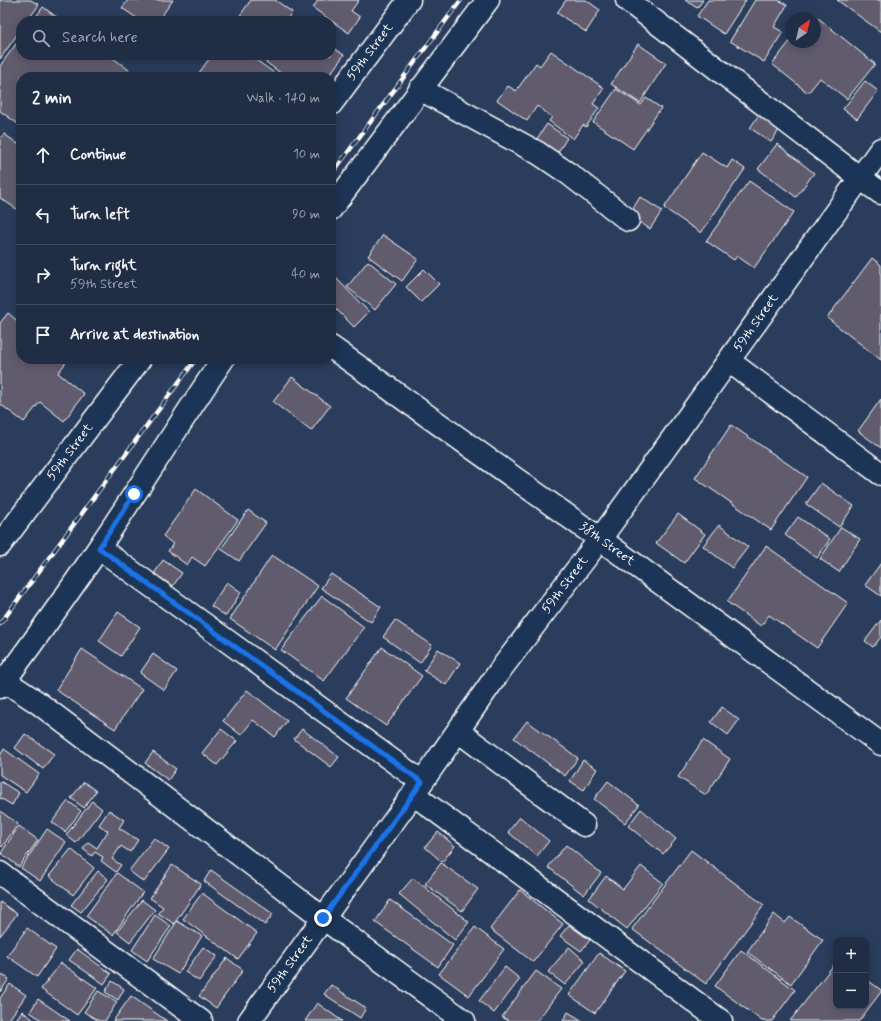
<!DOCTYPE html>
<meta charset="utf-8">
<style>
:root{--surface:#202e45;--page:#2d3a50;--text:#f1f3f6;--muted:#a2a8b3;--line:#3d4a5e}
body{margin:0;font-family:Mynerve,sans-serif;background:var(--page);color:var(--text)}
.controls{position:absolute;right:12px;bottom:12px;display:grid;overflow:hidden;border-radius:8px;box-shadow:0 2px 10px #0003}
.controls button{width:36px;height:36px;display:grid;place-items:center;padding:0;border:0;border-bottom:1px solid var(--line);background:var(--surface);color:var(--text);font:20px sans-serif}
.compass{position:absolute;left:785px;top:12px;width:36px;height:36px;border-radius:50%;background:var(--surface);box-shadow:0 2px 10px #0003;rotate:34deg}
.stop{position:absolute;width:12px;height:12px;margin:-9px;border:3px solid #1a73e8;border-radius:50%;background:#fff}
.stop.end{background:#1a73e8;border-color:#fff;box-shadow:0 1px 4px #0008}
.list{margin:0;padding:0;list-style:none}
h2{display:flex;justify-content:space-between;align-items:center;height:52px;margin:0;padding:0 16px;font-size:17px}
h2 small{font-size:13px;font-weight:400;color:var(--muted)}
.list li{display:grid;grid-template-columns:26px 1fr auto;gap:12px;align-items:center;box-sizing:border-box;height:60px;padding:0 16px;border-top:1px solid var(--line)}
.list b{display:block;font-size:15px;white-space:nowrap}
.list p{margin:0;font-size:13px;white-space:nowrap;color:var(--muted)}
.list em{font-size:13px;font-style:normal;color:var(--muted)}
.icon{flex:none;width:22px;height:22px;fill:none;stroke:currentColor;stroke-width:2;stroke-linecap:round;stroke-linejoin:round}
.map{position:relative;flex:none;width:881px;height:1021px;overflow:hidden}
.search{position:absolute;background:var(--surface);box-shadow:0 2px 10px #0003;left:16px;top:16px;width:320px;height:44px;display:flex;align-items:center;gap:10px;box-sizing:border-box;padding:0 14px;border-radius:16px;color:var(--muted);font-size:15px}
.panel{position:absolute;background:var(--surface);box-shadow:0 2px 10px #0003;left:16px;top:72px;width:320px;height:292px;border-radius:16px}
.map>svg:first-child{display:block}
.building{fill:#605c6e;stroke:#fff}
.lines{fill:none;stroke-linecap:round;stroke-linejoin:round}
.minor-casing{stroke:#fff;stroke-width:25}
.minor{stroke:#1d3557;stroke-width:22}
.rail-casing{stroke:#fff;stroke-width:4.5}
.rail{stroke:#1d3557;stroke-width:3;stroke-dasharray:9;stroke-linecap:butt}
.route{stroke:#1a73e8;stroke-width:5}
.labels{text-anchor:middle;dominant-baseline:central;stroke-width:3.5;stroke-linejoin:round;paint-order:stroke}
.street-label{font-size:13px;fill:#fff;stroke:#1d3557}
</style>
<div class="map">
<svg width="881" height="1021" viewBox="0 0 881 1021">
<rect width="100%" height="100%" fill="#2a3d5c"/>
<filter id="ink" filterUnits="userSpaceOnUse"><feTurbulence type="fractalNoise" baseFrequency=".025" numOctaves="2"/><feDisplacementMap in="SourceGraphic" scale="8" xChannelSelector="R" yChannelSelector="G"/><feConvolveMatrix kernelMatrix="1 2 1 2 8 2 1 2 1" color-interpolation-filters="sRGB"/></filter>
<g filter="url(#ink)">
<!-- building -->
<path class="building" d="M 0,0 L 31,0 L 39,5 L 27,21 L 21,21 L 21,29 L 0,59 Z
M 128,0 L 173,0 L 158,21 L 141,21 L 122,8 Z
M 251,0 L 275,0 L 292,12 L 286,21 L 236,21 Z
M 318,0 L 359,0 L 351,11 L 360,17 L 349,33 L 313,8 Z
M 566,0 L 586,0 L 600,10 L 586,32 L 557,13 Z
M 685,0 L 703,0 L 697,8 Z
M 708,0 L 746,0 L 724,34 L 697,16 Z
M 755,0 L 778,0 L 787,5 L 774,27 L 783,32 L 764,62 L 730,41 Z
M 837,0 L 881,0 L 881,32 Z
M 43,7 L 62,21 L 33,21 Z
M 812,13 L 875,64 L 847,99 L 820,78 L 808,93 L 772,64 L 791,40 L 791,42 L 815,42 L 815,18 L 809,18 Z
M 21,37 L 21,55 L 109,55 L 137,76 L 137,77 L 21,77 L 21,126 L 0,111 L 0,66 Z
M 638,44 L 666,63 L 640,103 L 611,84 Z
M 331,46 L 344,55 L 328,77 L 286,77 L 263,60 L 267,55 L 331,55 Z
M 551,51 L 604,88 L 593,104 L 599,108 L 586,127 L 583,125 L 573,139 L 549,121 L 552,117 L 537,106 L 527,121 L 497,100 L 508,86 L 516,91 L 536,63 L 540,66 Z
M 212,55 L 249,55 L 280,77 L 196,77 Z
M 865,81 L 878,91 L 857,119 L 843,109 Z
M 616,89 L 641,105 L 646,98 L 661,108 L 633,149 L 593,122 Z
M 760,113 L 781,127 L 771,142 L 750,128 Z
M 547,124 L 567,138 L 553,160 L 532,146 Z
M 4,134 L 21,146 L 21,212 L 0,198 L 0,139 Z
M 777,144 L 814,173 L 796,197 L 758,169 Z
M 702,152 L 727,168 L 732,160 L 745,169 L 701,233 L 664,208 Z
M 749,181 L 794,212 L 754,268 L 737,256 L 734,260 L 706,241 Z
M 640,197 L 662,211 L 650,229 L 629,215 Z
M 383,235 L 418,259 L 402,281 L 368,256 Z
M 872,258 L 881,265 L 881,360 L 827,318 Z
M 368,261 L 396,284 L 375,310 L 347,287 Z
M 424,269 L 439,284 L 421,302 L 406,287 Z
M 335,277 L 369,312 L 354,327 L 331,304 L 331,282 Z
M 8,313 L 21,324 L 21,359 L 65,359 L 67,361 L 58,373 L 84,394 L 64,421 L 40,402 L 24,422 L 0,404 L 0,323 Z
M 292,377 L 330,406 L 311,431 L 273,402 Z
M 881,399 L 881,448 L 858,431 Z
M 731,425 L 807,477 L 771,530 L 695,478 Z
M 821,483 L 854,506 L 839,527 L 806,504 Z
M 196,489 L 238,520 L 205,566 L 192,557 L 187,565 L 168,551 L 173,544 L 163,536 Z
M 248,510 L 266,523 L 239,561 L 221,549 Z
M 678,514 L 705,534 L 684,563 L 656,543 Z
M 798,517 L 830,539 L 817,558 L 785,535 Z
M 719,525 L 748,547 L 732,568 L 703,546 Z
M 841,527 L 860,539 L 839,572 L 820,559 Z
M 766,546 L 848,603 L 817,648 L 769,615 L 761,626 L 727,602 Z
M 272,555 L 318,586 L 275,650 L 230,619 Z
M 163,560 L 182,573 L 173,586 L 154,574 Z
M 881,563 L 881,596 L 865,585 Z
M 331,574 L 381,607 L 371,622 L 321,588 Z
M 227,582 L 241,592 L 226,616 L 211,606 Z
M 322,596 L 364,627 L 324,681 L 281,650 Z
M 118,612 L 140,627 L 121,656 L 99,641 Z
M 395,620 L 432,645 L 420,663 L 383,637 Z
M 881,620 L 881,637 L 873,647 L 865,641 Z
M 382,647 L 422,676 L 386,726 L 346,698 Z
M 82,649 L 142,689 L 115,729 L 56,690 Z
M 438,649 L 460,663 L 446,685 L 424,671 Z
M 153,654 L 177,671 L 164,690 L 140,673 Z
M 247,690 L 287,721 L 275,737 L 253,720 L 241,735 L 223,721 Z
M 722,707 L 739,720 L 728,735 L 711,722 Z
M 527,721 L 578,758 L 565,776 L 514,738 Z
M 221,729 L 237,741 L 217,765 L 202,753 Z
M 302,729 L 339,757 L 331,767 L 294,739 Z
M 25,734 L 54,754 L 43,769 L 15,748 Z
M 703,740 L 730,759 L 706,795 L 678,777 Z
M 4,749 L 39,774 L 26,792 L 0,775 L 0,756 Z
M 153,752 L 176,769 L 168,780 L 145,763 Z
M 583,760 L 597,769 L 584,790 L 570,781 Z
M 0,781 L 19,793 L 12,805 L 0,798 Z
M 608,781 L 639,805 L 625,823 L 594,799 Z
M 84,782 L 96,791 L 84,808 L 71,798 Z
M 68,801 L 81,811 L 65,832 L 52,822 Z
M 92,801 L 102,809 L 76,843 L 66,835 Z
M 641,809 L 676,839 L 663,854 L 628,826 Z
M 109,810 L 124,820 L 119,828 L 138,840 L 130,852 L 121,846 L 112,859 L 121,865 L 116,872 L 101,861 L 103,857 L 95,852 L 92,856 L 83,849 L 88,842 L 97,848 L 108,831 L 99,825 Z
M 0,811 L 18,824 L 2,847 L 0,845 Z
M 520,817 L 549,841 L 537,856 L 508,832 Z
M 19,826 L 38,840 L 19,867 L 1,853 Z
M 47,829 L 66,842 L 40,881 L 21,868 Z
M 438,832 L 455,846 L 442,862 L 425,847 Z
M 154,838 L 169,849 L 144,882 L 129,871 Z
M 566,845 L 601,873 L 584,895 L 548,867 Z
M 71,849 L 94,868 L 73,895 L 49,876 Z
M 691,850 L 764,905 L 706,984 L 632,929 Z
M 441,863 L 478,889 L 462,911 L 425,884 Z
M 172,865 L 201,884 L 174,924 L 158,913 L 163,907 L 150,898 Z
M 641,866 L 663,883 L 627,929 L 589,899 L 606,876 L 623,889 Z
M 211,870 L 273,914 L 265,925 L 204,881 Z
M 98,871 L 108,879 L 81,912 L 71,905 Z
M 117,873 L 143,892 L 113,935 L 86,916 Z
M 413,878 L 469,922 L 455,940 L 399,894 Z
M 520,890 L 563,924 L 533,962 L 490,929 Z
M 202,893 L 257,933 L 238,959 L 183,919 Z
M 142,900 L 155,910 L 130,942 L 117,932 Z
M 390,900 L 453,945 L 438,967 L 375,922 Z
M 0,902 L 17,914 L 0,936 Z
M 774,914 L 785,923 L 790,917 L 823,940 L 791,984 L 747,952 Z
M 155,915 L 171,926 L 147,961 L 132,950 Z
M 177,921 L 202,936 L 178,974 L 153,959 Z
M 569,925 L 590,940 L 581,951 L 560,936 Z
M 475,927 L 504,949 L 469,996 L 439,974 Z
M 27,928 L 56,949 L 37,977 L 7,956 Z
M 203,947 L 217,956 L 199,981 L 185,972 Z
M 569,947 L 585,961 L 565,985 L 548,972 Z
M 77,949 L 111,974 L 104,984 L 69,960 Z
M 741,950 L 795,990 L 772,1021 L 762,1021 L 715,986 Z
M 599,953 L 625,971 L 595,1013 L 569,995 Z
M 227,958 L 243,970 L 216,1008 L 199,996 Z
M 836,962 L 836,1006 L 866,1006 L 866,979 L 881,990 L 881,992 L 859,1021 L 790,1021 Z
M 61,963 L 97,988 L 77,1015 L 41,989 Z
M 505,967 L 520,979 L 494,1013 L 479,1001 Z
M 536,971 L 561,989 L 537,1021 L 509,1021 L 502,1017 Z
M 0,974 L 9,979 L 0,992 Z
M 112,981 L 124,989 L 118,1000 L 105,992 Z
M 10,984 L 26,995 L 8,1021 L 0,1021 L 0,998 Z
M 331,985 L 366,1008 L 360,1018 L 324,994 Z
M 98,991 L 117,1002 L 105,1021 L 99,1021 L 84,1012 Z
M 131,996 L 167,1021 L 113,1021 Z
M 38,999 L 70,1021 L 43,1021 L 30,1012 Z
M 317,1003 L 342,1021 L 305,1021 Z
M 22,1011 L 35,1021 L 15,1021 Z
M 568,1012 L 583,1021 L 563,1021 Z"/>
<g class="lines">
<defs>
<path id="minor" d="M 627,0 L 860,178 L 881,193
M 420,89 L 538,153 L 569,174 L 628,220
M 331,104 L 409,0
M 331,209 L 488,0
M 331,347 L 600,539 L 881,744
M 729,361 L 881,474
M 0,545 L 140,359
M 99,548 L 422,782
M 5,681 L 37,702 L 323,918 L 464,1021
M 0,687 C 34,641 68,594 100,546 C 142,484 181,421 223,359
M 458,731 L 584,825
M 413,794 L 721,1021
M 0,873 L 201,1021
M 249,1021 L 422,782 L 501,669 L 600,539 L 881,149"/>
</defs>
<!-- minor casing -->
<use href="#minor" class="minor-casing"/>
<!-- minor -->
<use href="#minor" class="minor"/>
<defs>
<path id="rail" d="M 331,175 L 461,0
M 0,624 L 196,359"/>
</defs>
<!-- rail casing -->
<use href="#rail" class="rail-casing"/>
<!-- rail -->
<use href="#rail" class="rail"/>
</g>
</g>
<g class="lines" filter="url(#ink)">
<!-- route -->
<path class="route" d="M 134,494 L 99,548 L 422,782 L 323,918"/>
</g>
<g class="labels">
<!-- street labels -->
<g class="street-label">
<text transform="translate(370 52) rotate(-53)">59th Street</text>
<text transform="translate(756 323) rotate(-55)">59th Street</text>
<text transform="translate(70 452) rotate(-53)">59th Street</text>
<text transform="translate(607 544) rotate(36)">38th Street</text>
<text transform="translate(565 585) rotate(-53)">59th Street</text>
<text transform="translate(290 964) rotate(-54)">59th Street</text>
</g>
</g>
</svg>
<div class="controls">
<button>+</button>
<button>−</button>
</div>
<svg class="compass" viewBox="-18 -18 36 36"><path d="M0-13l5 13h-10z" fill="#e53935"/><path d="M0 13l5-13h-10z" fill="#a2a8b3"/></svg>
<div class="stop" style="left:134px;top:494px"></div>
<div class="stop end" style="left:323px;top:918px"></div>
<div class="search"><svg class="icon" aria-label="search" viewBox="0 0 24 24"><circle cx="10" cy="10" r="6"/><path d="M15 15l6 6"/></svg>Search here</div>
<section class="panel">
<h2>2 min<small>Walk · 140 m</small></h2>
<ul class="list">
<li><svg class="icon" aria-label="ahead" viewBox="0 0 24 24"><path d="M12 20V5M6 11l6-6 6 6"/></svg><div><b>Continue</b></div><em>10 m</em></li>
<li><svg class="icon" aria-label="left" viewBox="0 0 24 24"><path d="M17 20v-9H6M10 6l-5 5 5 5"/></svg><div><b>Turn left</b></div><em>90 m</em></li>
<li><svg class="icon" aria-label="right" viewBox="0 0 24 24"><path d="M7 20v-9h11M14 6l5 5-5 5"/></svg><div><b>Turn right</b><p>59th Street</p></div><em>40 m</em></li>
<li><svg class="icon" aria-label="arrive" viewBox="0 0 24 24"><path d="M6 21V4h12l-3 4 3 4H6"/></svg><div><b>Arrive at destination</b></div></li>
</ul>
</section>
</div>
